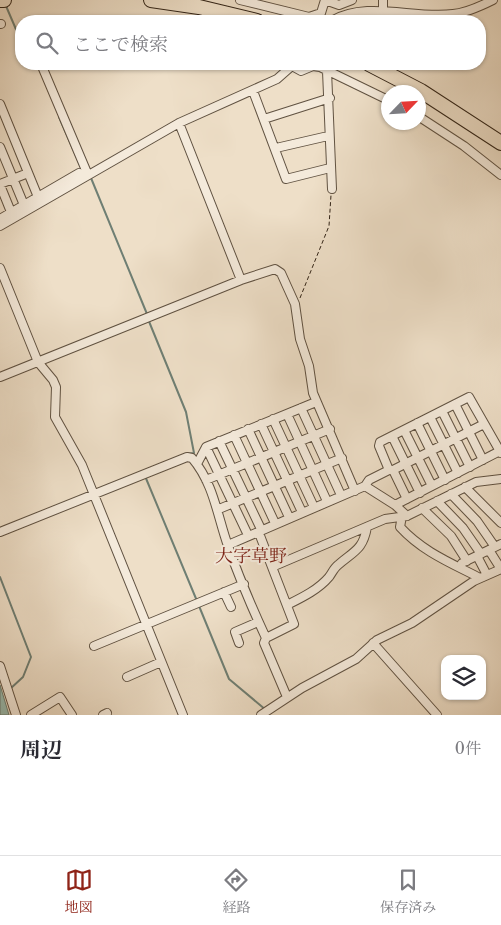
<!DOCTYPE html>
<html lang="ja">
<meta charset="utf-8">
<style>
:root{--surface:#fff;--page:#f7f7f7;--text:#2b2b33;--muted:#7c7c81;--line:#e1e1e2;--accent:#8f2418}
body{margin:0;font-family:"Libre Caslon Text","Noto Serif JP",serif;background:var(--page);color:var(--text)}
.controls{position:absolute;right:15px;bottom:15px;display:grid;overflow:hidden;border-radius:10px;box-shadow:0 1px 4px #0004}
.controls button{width:45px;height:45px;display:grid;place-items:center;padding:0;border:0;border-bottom:1px solid var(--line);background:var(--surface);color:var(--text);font:25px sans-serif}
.compass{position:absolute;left:381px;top:85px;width:45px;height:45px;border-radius:50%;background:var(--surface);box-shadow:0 1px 4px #0004;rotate:65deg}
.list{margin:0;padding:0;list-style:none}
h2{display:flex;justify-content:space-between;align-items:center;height:65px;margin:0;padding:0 20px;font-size:21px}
h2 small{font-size:16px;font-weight:400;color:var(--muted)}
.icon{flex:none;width:28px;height:28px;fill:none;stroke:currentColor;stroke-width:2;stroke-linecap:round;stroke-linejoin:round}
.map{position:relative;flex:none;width:501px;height:715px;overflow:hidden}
.search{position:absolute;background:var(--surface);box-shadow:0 1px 4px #0004;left:15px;right:15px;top:15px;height:55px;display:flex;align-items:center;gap:12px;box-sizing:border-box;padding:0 18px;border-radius:20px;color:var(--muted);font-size:19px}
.sheet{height:140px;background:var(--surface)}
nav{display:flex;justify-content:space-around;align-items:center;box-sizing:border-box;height:70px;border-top:1px solid var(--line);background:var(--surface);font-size:14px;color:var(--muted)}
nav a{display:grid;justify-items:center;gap:2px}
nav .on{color:var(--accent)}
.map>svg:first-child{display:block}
.water{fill:#99bdb2;stroke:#6f7f74}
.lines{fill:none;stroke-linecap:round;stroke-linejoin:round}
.stream{stroke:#6f7f74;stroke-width:2}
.street-casing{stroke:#605242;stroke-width:10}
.highway-casing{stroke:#312316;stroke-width:16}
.path{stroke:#312316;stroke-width:1;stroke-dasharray:4 2.5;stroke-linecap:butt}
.street{stroke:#f4eadb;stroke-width:8}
.highway{stroke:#eedfc8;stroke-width:14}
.labels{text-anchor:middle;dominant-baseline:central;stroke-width:4;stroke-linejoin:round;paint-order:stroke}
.quarter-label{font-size:18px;fill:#7a1f14;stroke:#f4eadb}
</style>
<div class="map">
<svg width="501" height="715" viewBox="0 0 501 715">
<rect width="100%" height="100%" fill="#eedfc8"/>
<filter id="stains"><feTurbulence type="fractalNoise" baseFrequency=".004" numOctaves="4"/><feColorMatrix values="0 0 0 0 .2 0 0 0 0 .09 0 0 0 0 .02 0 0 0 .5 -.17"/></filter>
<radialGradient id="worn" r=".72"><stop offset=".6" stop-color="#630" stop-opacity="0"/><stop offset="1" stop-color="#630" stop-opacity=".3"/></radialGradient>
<!-- water -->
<path class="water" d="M 0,685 L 9,715 L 0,715 Z"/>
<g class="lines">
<!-- stream -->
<path class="stream" d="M 6,6 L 21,41
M 33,64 L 34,64
M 59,117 L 83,172
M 91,178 L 147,314
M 148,319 L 186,412 L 194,453 L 186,454
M 145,476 L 197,601
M 0,577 L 31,657 L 23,677 L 10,689
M 199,606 L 229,679 L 266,710"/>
<defs>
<path id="street" d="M 240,0 L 309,17 L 321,13 L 325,0
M 325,0 L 339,5 L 352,0
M 383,11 L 383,0
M 331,21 C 368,0 412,19 453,14 C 466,13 481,6 493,0
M 0,24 L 1,24
M 41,64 L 88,175
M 292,66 L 301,71 L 313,66 L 320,67 L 388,100
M 327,71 L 332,189
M 253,91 L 286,179 L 330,168
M 0,104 L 38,197
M 418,116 L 464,146 L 501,175
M 264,119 L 330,98
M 179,123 L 241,280
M 0,147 L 24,205
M 276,148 L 328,136
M 0,184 L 28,173
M 0,185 L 11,212
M 0,219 L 79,173 L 82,178
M 0,226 L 179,123 L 277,79 L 294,64
M 0,268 L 38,362 L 53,380 L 56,387 L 55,417 L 82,465 L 183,715
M 0,377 L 241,280 L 275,269 L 281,273 L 295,304 L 300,339 L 309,366 L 313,393 L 355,491
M 455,404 L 483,460
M 301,408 L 340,493
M 442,411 L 470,467
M 287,414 L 326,499
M 430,417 L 458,473
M 273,419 L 313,505
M 417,423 L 445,480
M 261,424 L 301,510
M 248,429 L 288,515
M 404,430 L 432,486
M 234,435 L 274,521
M 392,436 L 420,493
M 219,441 L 260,527
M 206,447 L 247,533
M 197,464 L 206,447 L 316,402
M 389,470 L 393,470 L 484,424
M 393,470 L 407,499
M 206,480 L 330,429
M 365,486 L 369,480 L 389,470 L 379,446 L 380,442 L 469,397 L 501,453
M 465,487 L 501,523
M 451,494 L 477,521 L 495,547
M 437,501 L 463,528 L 481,554
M 395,505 L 500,451
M 422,508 L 451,536 L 467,561
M 219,509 L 342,458
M 402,516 L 400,527 C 423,552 451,563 480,578
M 0,532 L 187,457 L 192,458 C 214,484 217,515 228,546 C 239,577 252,608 266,638 L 264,643 L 287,697
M 259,533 L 272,567 L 385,519 L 407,516 L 476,482 L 501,479
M 228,545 L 365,486 L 395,505 L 407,516
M 489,550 L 501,569
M 477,556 L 487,575
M 462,563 L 501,544
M 224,592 L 231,607
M 287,605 C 301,598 318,590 329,577 C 332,573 334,568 338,565 C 354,551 363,550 367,527
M 266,638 L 294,624 L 272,567
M 239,643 L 235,632 L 258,622
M 373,643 L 437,715
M 94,646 L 244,584
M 0,666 L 16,715
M 127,677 L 161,662
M 31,715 L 60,697 L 72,715
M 103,715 L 107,713
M 261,715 L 302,688 L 356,659 L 377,640 L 412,623 L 474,581 L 501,569"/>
<path id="highway" d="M 0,0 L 4,0
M 151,0 L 199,7 L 257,21
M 369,64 L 421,91 L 501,143"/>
</defs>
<!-- street casing -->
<use href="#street" class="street-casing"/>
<!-- highway casing -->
<use href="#highway" class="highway-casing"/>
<!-- path -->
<path class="path" d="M 300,298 L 329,226 L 331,195"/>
<!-- street -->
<use href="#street" class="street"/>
<!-- highway -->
<use href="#highway" class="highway"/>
</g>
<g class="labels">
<!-- quarter labels -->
<g class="quarter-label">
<text x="251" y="556">大字草野</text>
</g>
</g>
<rect width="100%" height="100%" filter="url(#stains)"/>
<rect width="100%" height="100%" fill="url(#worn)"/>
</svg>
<div class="controls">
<button><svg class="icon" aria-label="layers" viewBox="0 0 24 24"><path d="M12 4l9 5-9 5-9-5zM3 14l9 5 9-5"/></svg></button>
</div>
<svg class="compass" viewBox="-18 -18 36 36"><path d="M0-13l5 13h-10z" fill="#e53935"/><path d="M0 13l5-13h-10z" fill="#7c7c81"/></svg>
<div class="search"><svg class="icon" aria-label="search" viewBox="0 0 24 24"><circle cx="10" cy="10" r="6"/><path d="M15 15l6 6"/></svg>ここで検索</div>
</div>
<section class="sheet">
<h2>周辺<small>0件</small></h2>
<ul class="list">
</ul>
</section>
<nav>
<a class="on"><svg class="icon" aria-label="map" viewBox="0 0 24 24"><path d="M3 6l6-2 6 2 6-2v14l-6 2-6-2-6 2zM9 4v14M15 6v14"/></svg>地図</a>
<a><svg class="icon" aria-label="directions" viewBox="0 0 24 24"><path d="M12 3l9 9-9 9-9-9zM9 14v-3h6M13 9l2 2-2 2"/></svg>経路</a>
<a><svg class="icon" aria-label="saved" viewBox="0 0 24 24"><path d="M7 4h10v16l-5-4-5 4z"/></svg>保存済み</a>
</nav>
